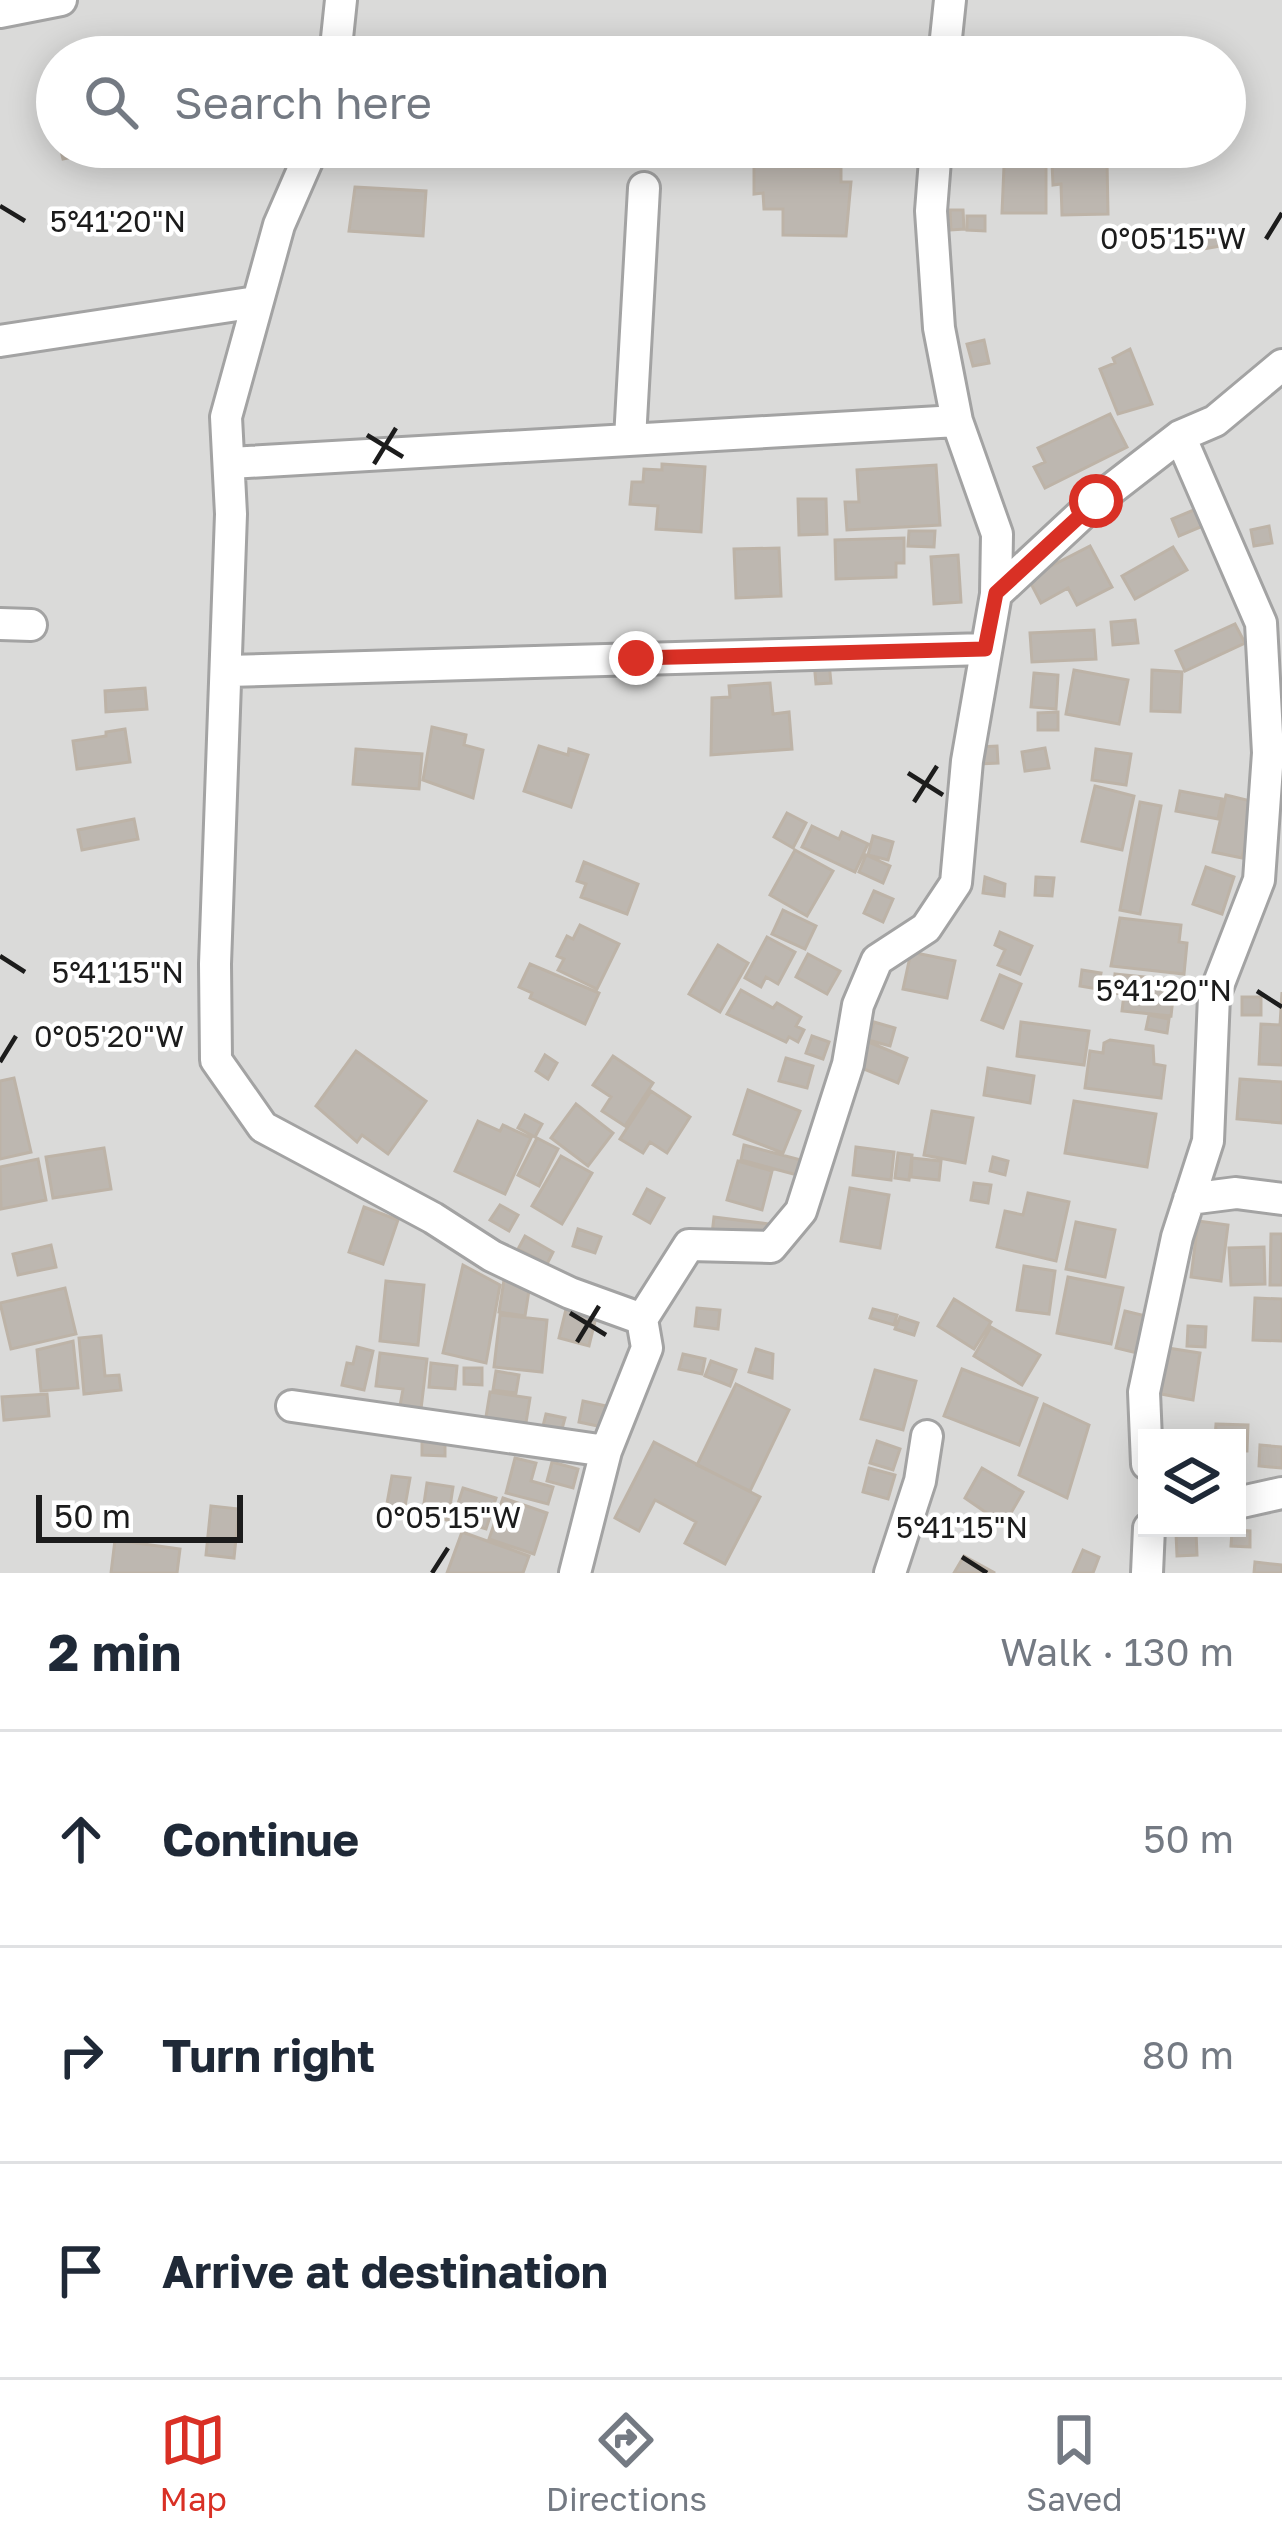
<!DOCTYPE html>
<meta charset="utf-8">
<style>
:root{--surface:#fff;--page:#f2f2f3;--text:#1f2937;--muted:#747a83;--line:#e0e1e3;--accent:#d93025}
body{margin:0;font-family:"Golos Text",sans-serif;background:var(--page);color:var(--text)}
.controls{position:absolute;right:36px;bottom:36px;display:grid;overflow:hidden;border-radius:0px;box-shadow:0 6px 30px #0003}
.controls button{width:108px;height:108px;display:grid;place-items:center;padding:0;border:0;border-bottom:3px solid var(--line);background:var(--surface);color:var(--text);font:60px sans-serif}
.scale{position:absolute;left:36px;bottom:30px;width:207px;box-sizing:border-box;padding-left:12px;border:6px solid #1c1c1c;border-top:0;font-size:33px;line-height:42px;white-space:nowrap;color:#1c1c1c;-webkit-text-stroke:9px #fff;paint-order:stroke}
.stop{position:absolute;width:36px;height:36px;margin:-27px;border:9px solid #d93025;border-radius:50%;background:#fff}
.stop.end{background:#d93025;border-color:#fff;box-shadow:0 3px 12px #0008}
.list{margin:0;padding:0;list-style:none}
h2{display:flex;justify-content:space-between;align-items:center;height:156px;margin:0;padding:0 48px;font-size:51px}
h2 small{font-size:39px;font-weight:400;color:var(--muted)}
.list li{display:grid;grid-template-columns:78px 1fr auto;gap:36px;align-items:center;box-sizing:border-box;height:216px;padding:0 48px;border-top:3px solid var(--line)}
.list b{display:block;font-size:45px;white-space:nowrap}
.list em{font-size:39px;font-style:normal;color:var(--muted)}
.icon{flex:none;width:66px;height:66px;fill:none;stroke:currentColor;stroke-width:2;stroke-linecap:round;stroke-linejoin:round}
.map{position:relative;flex:none;width:1282px;height:1573px;overflow:hidden}
.search{position:absolute;background:var(--surface);box-shadow:0 6px 30px #0003;left:36px;right:36px;top:36px;height:132px;display:flex;align-items:center;gap:30px;box-sizing:border-box;padding:0 42px;border-radius:66px;color:var(--muted);font-size:45px}
.sheet{height:804px;background:var(--surface)}
nav{display:flex;justify-content:space-around;align-items:center;box-sizing:border-box;height:168px;border-top:3px solid var(--line);background:var(--surface);font-size:33px;color:var(--muted)}
nav a{display:grid;justify-items:center;gap:6px}
nav .on{color:var(--accent)}
.map>svg:first-child{display:block}
.residential{fill:#dadad9;fill-rule:evenodd}
.building{fill:#bdb7b0;stroke:#bdb3a7;stroke-width:3}
.lines{fill:none;stroke-linecap:round;stroke-linejoin:round}
.minor-casing{stroke:#a3a3a3;stroke-width:36}
.minor{stroke:#fff;stroke-width:30}
.route{stroke:#d93025;stroke-width:15}
.ticks{fill:none;stroke:#1c1c1c;stroke-width:4.5}
.ticks-label{font-size:30px;text-anchor:middle;fill:#1c1c1c;stroke:#fff;stroke-width:9;stroke-linejoin:round;paint-order:stroke}
</style>
<div class="map">
<svg width="1282" height="1573" viewBox="0 0 1282 1573">
<rect width="100%" height="100%" fill="#edebe3"/>
<!-- residential -->
<path class="residential" d="M 0,0 L 1282,0 L 1282,1573 L 0,1573 ZM 57,57 L 1225,57 L 1225,147 L 57,147 ZM 1147,1438 L 1237,1438 L 1237,1528 L 1147,1528 Z"/>
<!-- building -->
<path class="building" d="M 159,43 L 162,57 L 106,57 L 105,53 Z
M 60,147 L 106,147 L 107,150 L 63,159 Z
M 687,147 L 755,147 L 755,157 L 688,158 Z
M 1106,147 L 1160,147 L 1160,156 L 1106,154 Z
M 1107,161 L 1108,214 L 1062,215 L 1061,184 L 1053,185 L 1052,162 Z
M 754,166 L 841,168 L 841,182 L 851,182 L 846,236 L 783,235 L 783,209 L 764,209 L 763,193 L 754,194 Z
M 1004,166 L 1046,166 L 1046,213 L 1002,213 Z
M 355,187 L 426,191 L 423,236 L 349,231 Z
M 950,210 L 963,210 L 964,229 L 951,230 Z
M 967,216 L 985,216 L 985,231 L 967,230 Z
M 1222,226 L 1226,245 L 1186,252 L 1183,233 Z
M 984,340 L 989,363 L 973,366 L 967,344 Z
M 1130,349 L 1152,404 L 1118,414 L 1100,369 L 1115,363 L 1113,358 Z
M 1110,414 L 1127,447 L 1045,488 L 1034,467 L 1045,462 L 1038,448 Z
M 662,464 L 705,467 L 701,532 L 656,529 L 658,506 L 630,504 L 632,482 L 643,482 L 644,469 L 662,470 Z
M 936,465 L 940,525 L 847,530 L 845,502 L 859,502 L 857,470 Z
M 798,499 L 826,499 L 827,534 L 799,535 Z
M 1196,509 L 1203,526 L 1179,536 L 1172,519 Z
M 1269,526 L 1272,543 L 1254,546 L 1251,530 Z
M 909,531 L 935,531 L 934,547 L 908,546 Z
M 904,538 L 904,563 L 896,563 L 896,577 L 836,579 L 835,540 Z
M 1090,546 L 1112,587 L 1077,605 L 1068,588 L 1041,603 L 1028,578 Z
M 1173,547 L 1187,570 L 1135,599 L 1122,576 Z
M 779,548 L 781,596 L 736,598 L 734,549 Z
M 958,555 L 961,602 L 934,604 L 931,557 Z
M 1135,620 L 1138,643 L 1113,645 L 1111,622 Z
M 1235,624 L 1245,643 L 1185,671 L 1176,651 Z
M 1094,630 L 1096,659 L 1032,662 L 1030,633 Z
M 814,662 L 829,662 L 831,683 L 816,684 Z
M 1074,670 L 1128,680 L 1119,724 L 1066,714 Z
M 1152,670 L 1182,672 L 1180,712 L 1151,711 Z
M 1034,673 L 1058,675 L 1056,709 L 1031,707 Z
M 770,683 L 773,714 L 789,712 L 792,749 L 711,755 L 712,698 L 730,697 L 729,686 Z
M 145,688 L 147,709 L 106,712 L 105,691 Z
M 1058,712 L 1058,730 L 1038,730 L 1038,713 Z
M 432,727 L 466,735 L 464,745 L 483,750 L 473,798 L 423,780 Z
M 125,729 L 130,762 L 77,769 L 73,741 L 106,736 L 106,732 Z
M 539,746 L 568,755 L 569,749 L 588,755 L 571,807 L 524,791 Z
M 997,746 L 998,763 L 979,764 L 978,747 Z
M 1045,748 L 1049,768 L 1025,771 L 1022,752 Z
M 356,749 L 422,754 L 419,789 L 353,784 Z
M 1096,749 L 1131,754 L 1126,785 L 1092,780 Z
M 1095,786 L 1134,796 L 1122,850 L 1082,841 Z
M 1180,791 L 1222,799 L 1218,819 L 1176,811 Z
M 1226,795 L 1255,802 L 1242,858 L 1213,852 Z
M 1140,802 L 1161,806 L 1140,914 L 1120,910 Z
M 787,813 L 806,823 L 793,848 L 774,837 Z
M 134,819 L 138,839 L 82,850 L 78,830 Z
M 812,826 L 839,839 L 842,832 L 868,844 L 855,872 L 802,847 Z
M 873,836 L 893,842 L 888,860 L 868,855 Z
M 795,850 L 833,871 L 807,916 L 770,895 Z
M 866,855 L 890,866 L 883,883 L 859,872 Z
M 584,862 L 638,884 L 627,914 L 581,897 L 586,884 L 577,881 Z
M 1206,867 L 1234,877 L 1222,914 L 1193,904 Z
M 985,877 L 1005,884 L 1004,896 L 983,893 Z
M 1036,877 L 1054,878 L 1052,896 L 1035,895 Z
M 874,891 L 893,899 L 883,922 L 864,913 Z
M 783,910 L 816,926 L 805,949 L 772,934 Z
M 1120,918 L 1181,925 L 1179,942 L 1187,943 L 1184,974 L 1111,966 Z
M 580,925 L 619,944 L 597,989 L 558,970 L 564,959 L 557,956 L 567,936 L 573,939 Z
M 1000,932 L 1032,946 L 1020,974 L 998,965 L 1005,950 L 995,945 Z
M 767,937 L 795,952 L 778,984 L 766,977 L 761,987 L 745,978 Z
M 718,945 L 748,963 L 720,1012 L 689,994 Z
M 911,952 L 955,961 L 947,998 L 903,989 Z
M 808,954 L 840,971 L 827,994 L 796,977 Z
M 530,964 L 599,993 L 585,1024 L 530,998 L 532,993 L 519,987 Z
M 1082,970 L 1101,973 L 1098,989 L 1080,986 Z
M 1115,974 L 1175,980 L 1171,1016 L 1122,1011 L 1124,994 L 1113,993 Z
M 1000,975 L 1021,984 L 1003,1028 L 982,1020 Z
M 741,990 L 773,1008 L 777,1003 L 801,1017 L 796,1026 L 804,1030 L 798,1042 L 789,1037 L 786,1042 L 727,1014 Z
M 1282,992 L 1282,1065 L 1259,1064 L 1261,1024 L 1280,1025 Z
M 1242,997 L 1261,997 L 1261,1015 L 1242,1015 Z
M 1149,1015 L 1169,1019 L 1167,1033 L 1146,1029 Z
M 874,1022 L 895,1028 L 890,1046 L 868,1040 Z
M 1021,1022 L 1089,1031 L 1084,1065 L 1017,1056 Z
M 812,1036 L 829,1042 L 823,1059 L 806,1053 Z
M 864,1040 L 907,1058 L 898,1083 L 854,1065 Z
M 1110,1040 L 1153,1046 L 1154,1064 L 1165,1066 L 1161,1098 L 1085,1088 L 1090,1051 L 1103,1053 L 1104,1043 Z
M 356,1051 L 426,1101 L 388,1154 L 362,1135 L 357,1142 L 316,1106 Z
M 545,1055 L 557,1063 L 548,1079 L 536,1071 Z
M 613,1056 L 653,1083 L 625,1126 L 602,1111 L 611,1097 L 593,1085 Z
M 786,1058 L 813,1066 L 807,1088 L 779,1081 Z
M 988,1068 L 1034,1076 L 1030,1103 L 984,1095 Z
M 14,1078 L 31,1152 L 0,1159 L 0,1081 Z
M 1240,1079 L 1282,1082 L 1282,1123 L 1237,1119 Z
M 748,1090 L 800,1111 L 783,1153 L 734,1134 Z
M 651,1091 L 690,1117 L 667,1153 L 650,1142 L 643,1153 L 620,1139 Z
M 1074,1101 L 1156,1114 L 1147,1167 L 1065,1153 Z
M 576,1104 L 613,1133 L 588,1166 L 551,1138 Z
M 932,1111 L 973,1118 L 965,1163 L 924,1155 Z
M 525,1115 L 542,1124 L 535,1137 L 518,1128 Z
M 478,1121 L 500,1131 L 503,1125 L 531,1138 L 505,1194 L 455,1171 Z
M 537,1138 L 558,1149 L 539,1186 L 518,1175 Z
M 744,1145 L 801,1160 L 797,1175 L 741,1160 Z
M 856,1147 L 894,1152 L 891,1180 L 853,1175 Z
M 104,1148 L 111,1189 L 53,1198 L 46,1157 Z
M 898,1153 L 912,1155 L 909,1180 L 895,1178 Z
M 561,1156 L 592,1173 L 562,1224 L 532,1206 Z
M 993,1157 L 1008,1161 L 1005,1175 L 990,1171 Z
M 912,1158 L 941,1161 L 939,1180 L 911,1177 Z
M 38,1159 L 46,1200 L 1,1209 L 0,1167 Z
M 738,1161 L 772,1171 L 762,1210 L 727,1200 Z
M 974,1183 L 991,1185 L 988,1203 L 971,1200 Z
M 850,1188 L 889,1195 L 880,1248 L 841,1241 Z
M 647,1189 L 664,1198 L 650,1223 L 634,1214 Z
M 1028,1193 L 1069,1202 L 1056,1261 L 997,1247 L 1005,1211 L 1023,1215 Z
M 500,1205 L 518,1215 L 509,1231 L 490,1220 Z
M 364,1207 L 398,1220 L 383,1264 L 349,1252 Z
M 714,1217 L 769,1224 L 767,1241 L 712,1234 Z
M 1198,1221 L 1228,1225 L 1221,1281 L 1191,1277 Z
M 1076,1222 L 1115,1230 L 1105,1277 L 1066,1269 Z
M 578,1229 L 601,1237 L 595,1253 L 573,1246 Z
M 1271,1234 L 1282,1234 L 1282,1285 L 1270,1285 Z
M 525,1236 L 553,1252 L 547,1264 L 518,1249 Z
M 51,1245 L 56,1267 L 18,1275 L 13,1254 Z
M 1264,1247 L 1265,1284 L 1231,1285 L 1229,1248 Z
M 463,1265 L 500,1285 L 486,1363 L 443,1353 Z
M 1024,1266 L 1055,1271 L 1049,1314 L 1017,1310 Z
M 1068,1277 L 1123,1288 L 1111,1344 L 1057,1333 Z
M 504,1280 L 530,1284 L 525,1316 L 499,1312 Z
M 386,1281 L 424,1285 L 418,1345 L 380,1341 Z
M 65,1288 L 76,1334 L 11,1349 L 0,1303 Z
M 1255,1298 L 1282,1299 L 1282,1341 L 1253,1340 Z
M 954,1299 L 991,1322 L 974,1349 L 938,1326 Z
M 567,1305 L 597,1313 L 589,1346 L 559,1338 Z
M 697,1308 L 720,1310 L 718,1329 L 695,1326 Z
M 873,1309 L 897,1315 L 894,1325 L 870,1318 Z
M 1125,1311 L 1146,1316 L 1137,1353 L 1116,1348 Z
M 500,1315 L 547,1320 L 542,1372 L 494,1367 Z
M 900,1317 L 918,1323 L 914,1335 L 895,1329 Z
M 1188,1326 L 1206,1327 L 1205,1347 L 1187,1346 Z
M 991,1327 L 1040,1355 L 1022,1385 L 974,1356 Z
M 101,1336 L 105,1376 L 119,1375 L 121,1390 L 84,1394 L 79,1338 Z
M 73,1341 L 78,1388 L 41,1391 L 37,1350 Z
M 357,1347 L 373,1351 L 364,1390 L 342,1385 L 347,1363 L 353,1364 Z
M 1168,1348 L 1200,1353 L 1193,1400 L 1161,1394 Z
M 756,1349 L 773,1354 L 772,1378 L 749,1372 Z
M 380,1353 L 427,1359 L 421,1409 L 400,1406 L 403,1389 L 376,1386 Z
M 683,1354 L 705,1359 L 702,1374 L 679,1369 Z
M 711,1361 L 736,1370 L 730,1386 L 705,1376 Z
M 431,1363 L 457,1366 L 455,1389 L 429,1387 Z
M 464,1368 L 482,1368 L 482,1385 L 464,1384 Z
M 962,1369 L 1037,1398 L 1019,1445 L 944,1416 Z
M 875,1370 L 916,1381 L 903,1430 L 861,1419 Z
M 496,1371 L 519,1375 L 516,1393 L 493,1390 Z
M 736,1384 L 789,1410 L 750,1491 L 697,1465 Z
M 490,1392 L 530,1398 L 525,1429 L 485,1423 Z
M 47,1394 L 49,1416 L 4,1420 L 2,1397 Z
M 583,1401 L 606,1406 L 602,1427 L 579,1422 Z
M 1044,1404 L 1089,1425 L 1067,1498 L 1019,1475 Z
M 546,1414 L 565,1418 L 562,1429 L 543,1426 Z
M 1216,1424 L 1248,1425 L 1247,1451 L 1237,1451 L 1237,1438 L 1215,1438 Z
M 422,1436 L 445,1436 L 445,1456 L 422,1455 Z
M 877,1441 L 900,1449 L 893,1470 L 870,1463 Z
M 654,1442 L 760,1497 L 725,1564 L 685,1543 L 696,1522 L 655,1500 L 639,1531 L 615,1518 Z
M 1260,1445 L 1282,1447 L 1282,1468 L 1259,1466 Z
M 515,1458 L 536,1463 L 531,1481 L 553,1487 L 548,1504 L 506,1493 Z
M 552,1462 L 578,1469 L 573,1488 L 547,1481 Z
M 869,1468 L 895,1475 L 888,1499 L 863,1492 Z
M 982,1468 L 1023,1492 L 1004,1525 L 965,1498 Z
M 392,1476 L 410,1478 L 404,1512 L 386,1509 Z
M 427,1483 L 453,1487 L 448,1520 L 422,1517 Z
M 463,1488 L 496,1498 L 486,1529 L 453,1519 Z
M 503,1498 L 547,1513 L 534,1554 L 489,1539 Z
M 211,1506 L 239,1509 L 234,1558 L 206,1555 Z
M 1232,1530 L 1250,1531 L 1250,1547 L 1231,1546 Z
M 462,1532 L 529,1556 L 523,1573 L 447,1573 Z
M 1196,1532 L 1197,1555 L 1177,1556 L 1176,1533 Z
M 115,1540 L 180,1549 L 177,1573 L 111,1573 Z
M 1083,1550 L 1099,1557 L 1093,1573 L 1073,1573 Z
M 964,1556 L 995,1573 L 954,1573 Z
M 1255,1562 L 1282,1565 L 1282,1573 L 1254,1573 Z"/>
<g class="lines">
<defs>
<path id="minor" d="M 0,12 L 61,0
M 335,57 L 341,0
M 944,57 L 950,0
M 313,147 L 279,225 L 226,417 L 231,514 L 215,964 L 216,1060 L 263,1127 L 433,1218 L 492,1256 L 570,1293 L 642,1319 L 689,1245 L 771,1247 L 801,1211 L 848,1064 L 858,1005 L 877,960 L 926,928 L 956,883 L 967,761 L 996,594 L 997,534 L 957,421 L 939,328 L 931,211 L 936,147
M 0,341 L 256,302
M 630,439 L 644,188
M 230,463 L 957,421
M 996,594 L 1096,501 L 1180,436 L 1215,421 L 1282,365
M 0,624 L 31,625
M 227,671 L 985,649
M 1189,1199 L 1236,1193 L 1282,1199
M 292,1406 L 606,1451
M 1147,1464 L 1144,1392 L 1177,1237 L 1208,1141 L 1214,996 L 1259,880 L 1268,753 L 1261,623 L 1180,436
M 1237,1503 L 1282,1493
M 575,1573 L 606,1451 L 647,1348 L 642,1319
M 890,1573 L 920,1481 L 927,1436
M 1147,1573 L 1149,1528"/>
</defs>
<!-- minor casing -->
<use href="#minor" class="minor-casing"/>
<!-- minor -->
<use href="#minor" class="minor"/>
</g>
<g class="lines">
<!-- route -->
<path class="route" d="M 636,658 L 985,649 L 996,593 L 1096,501"/>
</g>
<!-- ticks -->
<path class="ticks" d="M 0,206 L 25,221M 1266,239 L 1282,213M 367,435 L 403,457M 374,464 L 396,428M 908,773 L 943,795M 914,802 L 937,766M 0,956 L 25,972M 1257,991 L 1282,1007M 0,1062 L 16,1036M 570,1313 L 606,1335M 577,1342 L 599,1306M 962,1557 L 987,1573M 432,1573 L 448,1548"/>
<g class="ticks-label">
<text x="118" y="232">5°41'20"N</text>
<text x="1173" y="249">0°05'15"W</text>
<text x="118" y="983">5°41'15"N</text>
<text x="1164" y="1001">5°41'20"N</text>
<text x="109" y="1047">0°05'20"W</text>
<text x="448" y="1528">0°05'15"W</text>
<text x="962" y="1538">5°41'15"N</text>
</g>
</svg>
<div class="controls">
<button><svg class="icon" aria-label="layers" viewBox="0 0 24 24"><path d="M12 4l9 5-9 5-9-5zM3 14l9 5 9-5"/></svg></button>
</div>
<div class="scale">50 m</div>
<div class="stop" style="left:1096px;top:501px"></div>
<div class="stop end" style="left:636px;top:658px"></div>
<div class="search"><svg class="icon" aria-label="search" viewBox="0 0 24 24"><circle cx="10" cy="10" r="6"/><path d="M15 15l6 6"/></svg>Search here</div>
</div>
<section class="sheet">
<h2>2 min<small>Walk · 130 m</small></h2>
<ul class="list">
<li><svg class="icon" aria-label="ahead" viewBox="0 0 24 24"><path d="M12 20V5M6 11l6-6 6 6"/></svg><div><b>Continue</b></div><em>50 m</em></li>
<li><svg class="icon" aria-label="right" viewBox="0 0 24 24"><path d="M7 20v-9h11M14 6l5 5-5 5"/></svg><div><b>Turn right</b></div><em>80 m</em></li>
<li><svg class="icon" aria-label="arrive" viewBox="0 0 24 24"><path d="M6 21V4h12l-3 4 3 4H6"/></svg><div><b>Arrive at destination</b></div></li>
</ul>
</section>
<nav>
<a class="on"><svg class="icon" aria-label="map" viewBox="0 0 24 24"><path d="M3 6l6-2 6 2 6-2v14l-6 2-6-2-6 2zM9 4v14M15 6v14"/></svg>Map</a>
<a><svg class="icon" aria-label="directions" viewBox="0 0 24 24"><path d="M12 3l9 9-9 9-9-9zM9 14v-3h6M13 9l2 2-2 2"/></svg>Directions</a>
<a><svg class="icon" aria-label="saved" viewBox="0 0 24 24"><path d="M7 4h10v16l-5-4-5 4z"/></svg>Saved</a>
</nav>
